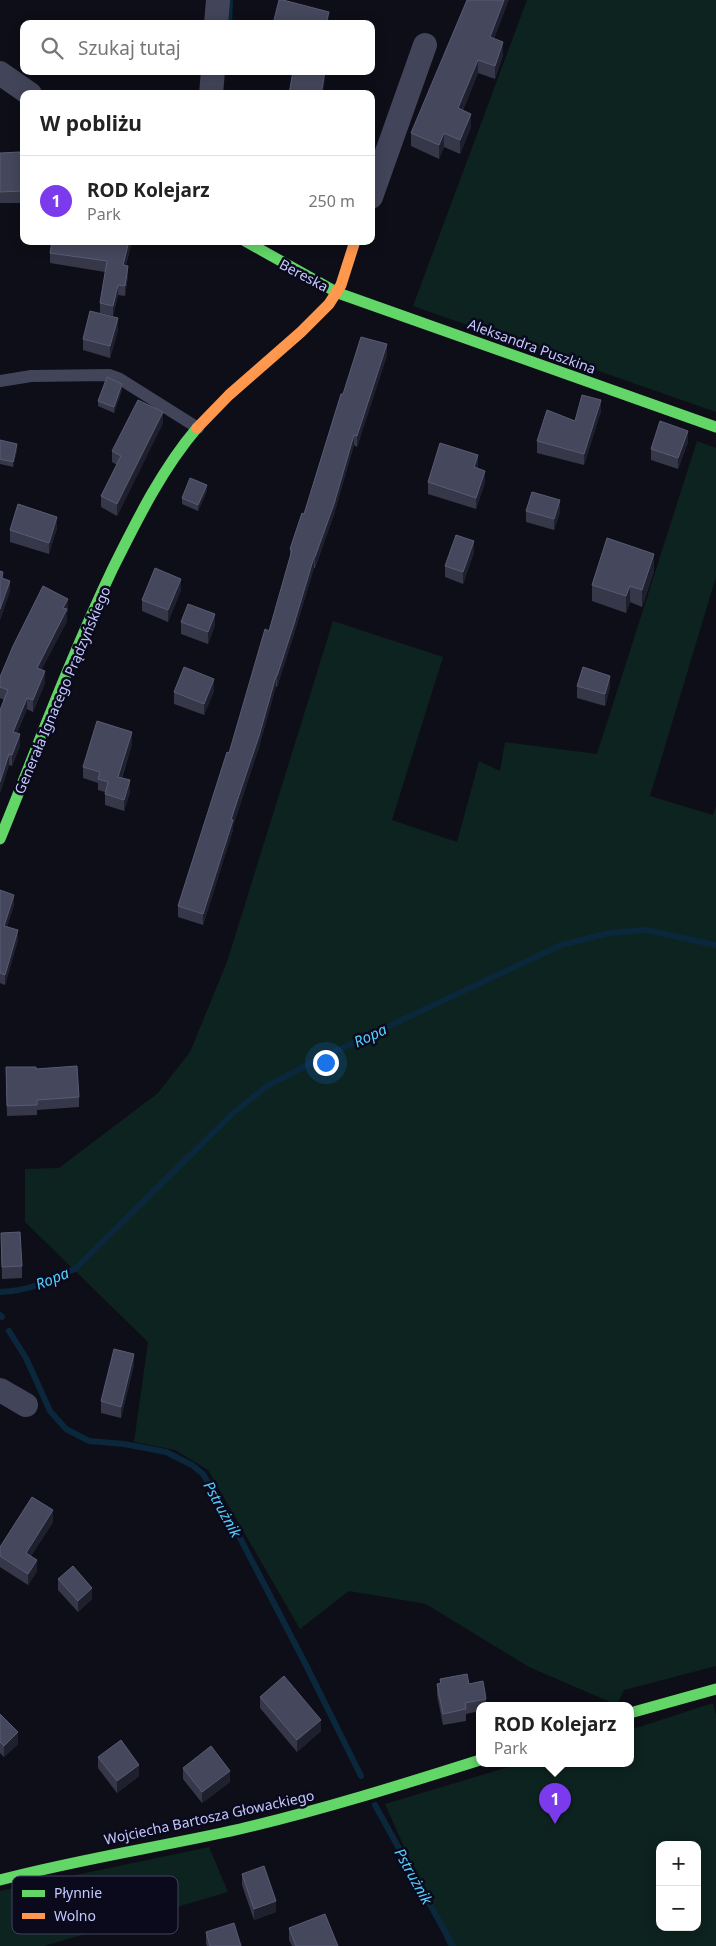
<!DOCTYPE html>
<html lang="pl">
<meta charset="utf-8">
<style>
:root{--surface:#fff;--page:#f2f2f2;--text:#222;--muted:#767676;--line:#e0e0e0;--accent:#7c3aed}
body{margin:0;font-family:"Noto Sans",sans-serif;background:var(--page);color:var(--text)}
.controls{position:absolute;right:15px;bottom:15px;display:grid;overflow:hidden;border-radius:10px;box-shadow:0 2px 12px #0003}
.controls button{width:45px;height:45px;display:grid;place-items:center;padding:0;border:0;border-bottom:1px solid var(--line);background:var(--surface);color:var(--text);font:25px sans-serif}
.you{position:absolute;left:325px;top:1062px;width:18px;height:18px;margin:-12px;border:4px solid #fff;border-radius:50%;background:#1a73e8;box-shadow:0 0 0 8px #1a73e833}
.badge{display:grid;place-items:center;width:32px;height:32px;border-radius:50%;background:var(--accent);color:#fff;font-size:16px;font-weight:700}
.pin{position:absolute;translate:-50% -41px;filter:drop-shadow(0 1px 2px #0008)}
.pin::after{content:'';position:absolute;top:26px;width:18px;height:15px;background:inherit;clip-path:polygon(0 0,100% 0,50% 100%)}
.popup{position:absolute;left:476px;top:1702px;width:158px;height:65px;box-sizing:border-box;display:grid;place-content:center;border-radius:10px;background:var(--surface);filter:drop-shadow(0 1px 4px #0005);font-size:16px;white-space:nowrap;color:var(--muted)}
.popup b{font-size:19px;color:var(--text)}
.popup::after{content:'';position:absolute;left:50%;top:100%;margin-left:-10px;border:10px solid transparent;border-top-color:var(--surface)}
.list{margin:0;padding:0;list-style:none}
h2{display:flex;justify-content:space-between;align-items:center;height:65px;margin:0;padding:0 20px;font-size:21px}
h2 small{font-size:16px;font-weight:400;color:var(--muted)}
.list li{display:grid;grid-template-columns:32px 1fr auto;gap:15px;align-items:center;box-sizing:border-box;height:90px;padding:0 20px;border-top:1px solid var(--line)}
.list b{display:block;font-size:19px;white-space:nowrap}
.list p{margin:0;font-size:16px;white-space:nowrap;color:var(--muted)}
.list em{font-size:16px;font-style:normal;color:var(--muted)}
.icon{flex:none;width:28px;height:28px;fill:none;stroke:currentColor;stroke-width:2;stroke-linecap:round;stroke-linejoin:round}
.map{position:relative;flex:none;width:716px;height:1946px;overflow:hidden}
.search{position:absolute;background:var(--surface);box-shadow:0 2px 12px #0003;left:20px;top:20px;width:355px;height:55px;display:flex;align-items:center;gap:12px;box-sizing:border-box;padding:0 18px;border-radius:10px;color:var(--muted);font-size:19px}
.panel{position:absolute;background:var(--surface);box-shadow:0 2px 12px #0003;left:20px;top:90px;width:355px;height:155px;border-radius:10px}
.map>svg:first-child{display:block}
.green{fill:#0d231f;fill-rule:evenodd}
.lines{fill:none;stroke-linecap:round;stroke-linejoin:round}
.stream{stroke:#0a273c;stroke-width:6}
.lane{stroke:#424559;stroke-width:12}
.street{stroke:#424559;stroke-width:24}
.fast{stroke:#63d668;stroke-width:11}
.slow{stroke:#ff974d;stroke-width:11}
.wall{fill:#363749}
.shaded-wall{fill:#1f202d}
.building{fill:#45475c;stroke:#595b76}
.labels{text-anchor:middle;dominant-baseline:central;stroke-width:5;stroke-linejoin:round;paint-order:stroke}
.street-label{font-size:14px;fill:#c5c9ff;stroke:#0a0a1c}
.water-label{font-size:15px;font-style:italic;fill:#53d0ff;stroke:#0a0a1c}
.key{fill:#0a0a1c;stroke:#424360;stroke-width:1}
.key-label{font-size:14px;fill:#c5c9ff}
</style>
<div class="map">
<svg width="716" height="1946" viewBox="0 0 716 1946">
<rect width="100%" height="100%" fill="#0e0e18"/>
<!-- green -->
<path class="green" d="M 527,0 L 716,0 L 716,412 L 413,306 Z
M 697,441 L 716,448 L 716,577 L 650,796 L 713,815 L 716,806 L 716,1666 L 624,1690 L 617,1705 L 529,1667 L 426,1604 L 349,1591 L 300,1629 L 208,1470 L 175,1450 L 134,1442 L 148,1342 L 25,1222 L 25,1169 L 59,1168 L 158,1093 L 190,1052 L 227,962 L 333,621 L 443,657 L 392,820 L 457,842 L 479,761 L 500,771 L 505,742 L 597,754 Z
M 713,1703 L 716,1715 L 716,1946 L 448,1946 L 385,1804 L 522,1763 L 630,1763 L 630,1730 ZM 660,1845 L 697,1845 L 697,1927 L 660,1927 Z
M 209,1847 L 228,1892 L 44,1946 L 0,1946 L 0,1891 Z"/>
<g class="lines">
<!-- stream -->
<path class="stream" d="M 229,24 L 230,0
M 0,1292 C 29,1291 50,1281 76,1268 L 232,1114 L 267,1086 L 317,1060 L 561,945 L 609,933 L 646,930 L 716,945
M 0,1315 L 2,1317
M 9,1331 L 26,1358 L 50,1411 L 66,1429 L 89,1441 L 124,1444 L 166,1452 L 192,1465 L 203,1474 L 224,1507 L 306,1665 L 361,1776
M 375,1805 L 453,1946"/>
<!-- lane -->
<path class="lane" d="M 0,381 L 31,376 L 109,375 L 120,379 L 198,428"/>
<!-- street -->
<path class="street" d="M 216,24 L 218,0
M 0,73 L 30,94
M 211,94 L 213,71
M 371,197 L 425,45
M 0,1390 L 26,1405"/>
<!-- fast -->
<path class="fast" d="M 245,241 L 338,293 L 716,427
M 0,839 C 37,748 71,656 113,568 C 137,520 162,469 197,428
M 630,1713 L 716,1689
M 0,1880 C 79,1859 160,1847 240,1829 C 321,1810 401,1785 480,1760"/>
<!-- slow -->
<path class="slow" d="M 197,428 L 229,395 L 301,332 L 329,304 L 341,285 L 355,241"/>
</g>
<!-- wall -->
<path class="wall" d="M 494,38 L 503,55 L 495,79 L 478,73 L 463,110 L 471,127 L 460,154 L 444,147 L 439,159 L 411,146 L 411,133 Z
M 0,153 L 22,191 L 22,203 L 0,203 Z
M 52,241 L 132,241 L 126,265 L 128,276 L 125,296 L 118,295 L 113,316 L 100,313 L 100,303 L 105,272 L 50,263 L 50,253 Z
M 118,330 L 110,358 L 83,350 L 83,339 Z
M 387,355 L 357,447 L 354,445 L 334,514 L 315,568 L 314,568 L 294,634 L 277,687 L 276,686 L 259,747 L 233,826 L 233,830 L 203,925 L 178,917 L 178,906 L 229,753 L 269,631 L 290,558 L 290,549 L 304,514 L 343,394 Z
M 122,390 L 114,413 L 98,406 L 98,401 Z
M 601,411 L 584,465 L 537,453 L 537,441 L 575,421 Z
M 163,423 L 117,516 L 101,507 L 101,496 L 117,465 L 112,462 L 112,451 Z
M 0,440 L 17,450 L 13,467 L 0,464 Z
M 688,442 L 678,469 L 651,460 L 651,449 Z
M 478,467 L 477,468 L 485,482 L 476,509 L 428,494 L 428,482 Z
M 207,491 L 198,511 L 182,504 L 182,498 Z
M 526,511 L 560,512 L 554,530 L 526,522 Z
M 57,528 L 49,554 L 10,542 L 10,530 Z
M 474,552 L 463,584 L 445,577 L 445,566 Z
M 654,571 L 642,607 L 630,602 L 626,613 L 592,601 L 592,585 Z
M 181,590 L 168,622 L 142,611 L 142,600 Z
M 68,610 L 67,613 L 67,621 L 41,670 L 45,683 L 33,712 L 27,709 L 17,733 L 20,746 L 12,766 L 9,765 L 0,793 L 0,710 L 4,700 L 0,698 L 0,677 Z
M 181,622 L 215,625 L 208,644 L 181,634 Z
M 577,686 L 610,687 L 605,706 L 577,698 Z
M 214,691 L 204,715 L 174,704 L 174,692 Z
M 132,744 L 122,778 L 130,792 L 124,811 L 105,805 L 105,792 L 98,790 L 98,783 L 83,778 L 83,767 Z
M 0,890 L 14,905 L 7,926 L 18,940 L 5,985 L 0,983 Z
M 6,1067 L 36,1069 L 79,1097 L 79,1107 L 37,1110 L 37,1115 L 7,1116 Z
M 1,1233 L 22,1266 L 22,1278 L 2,1279 Z
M 134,1365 L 121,1418 L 101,1413 L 101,1401 Z
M 53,1522 L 31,1556 L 37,1571 L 28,1585 L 0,1567 L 0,1547 Z
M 58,1579 L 92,1599 L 78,1612 L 58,1590 Z
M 440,1679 L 469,1684 L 486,1699 L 486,1705 L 480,1705 L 480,1711 L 466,1714 L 466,1721 L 443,1725 L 437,1695 L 437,1684 L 440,1683 Z
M 260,1697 L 321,1731 L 297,1752 L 260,1708 Z
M 0,1714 L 18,1744 L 4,1757 L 0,1753 Z
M 98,1757 L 139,1776 L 117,1793 L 98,1768 Z
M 183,1768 L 230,1782 L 202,1803 L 183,1779 Z
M 242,1874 L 276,1912 L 254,1920 L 242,1885 Z
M 289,1928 L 338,1946 L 292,1946 L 289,1940 Z
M 206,1932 L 241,1946 L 207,1946 L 206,1944 Z"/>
<!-- shaded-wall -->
<path class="shaded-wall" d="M 504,0 L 509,0 L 490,50 L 490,37 Z
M 329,12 L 328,24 L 326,24 Z
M 503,42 L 503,55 L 495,79 L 495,66 Z
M 478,60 L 478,73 L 458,121 L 458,108 Z
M 325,71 L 325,81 L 323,94 L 321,94 Z
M 471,114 L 471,127 L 460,154 L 460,140 Z
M 444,133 L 444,147 L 439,159 L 439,145 Z
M 129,241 L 132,241 L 123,275 L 123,265 Z
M 128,266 L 128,276 L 125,296 L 125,286 Z
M 118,285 L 118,295 L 113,316 L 113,306 Z
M 118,318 L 118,330 L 110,358 L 110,346 Z
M 387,344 L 387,355 L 357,447 L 357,436 Z
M 122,384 L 122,390 L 114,413 L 114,407 Z
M 601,400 L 601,411 L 584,465 L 584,454 Z
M 163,412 L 163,423 L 117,516 L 117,504 Z
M 688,431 L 688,442 L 678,469 L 678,458 Z
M 354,435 L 354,445 L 334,514 L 315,568 L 315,557 Z
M 17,444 L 17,450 L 13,467 L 13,462 Z
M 478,455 L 478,467 L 474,479 L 474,467 Z
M 485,471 L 485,482 L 476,509 L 476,498 Z
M 207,485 L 207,491 L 198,511 L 198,505 Z
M 560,500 L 560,512 L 554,530 L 554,519 Z
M 57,517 L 57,528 L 49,554 L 49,543 Z
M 474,541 L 474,552 L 463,584 L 463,572 Z
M 654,554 L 654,571 L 642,607 L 642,590 Z
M 314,557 L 314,568 L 294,634 L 277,687 L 277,676 Z
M 181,579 L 181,590 L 168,622 L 168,610 Z
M 10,581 L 10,592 L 0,621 L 0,609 Z
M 630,586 L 630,602 L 626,613 L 626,596 Z
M 68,599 L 68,610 L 67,613 L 67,621 L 37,679 L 37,668 Z
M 215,614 L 215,625 L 208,644 L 208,632 Z
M 45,671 L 45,683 L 33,712 L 33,700 Z
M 276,676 L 276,686 L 259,747 L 233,826 L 233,830 L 203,925 L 203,914 Z
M 610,676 L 610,687 L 605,706 L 605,694 Z
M 214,679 L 214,691 L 204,715 L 204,704 Z
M 27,698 L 27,709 L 13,743 L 13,732 Z
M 132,732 L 132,744 L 118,788 L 118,777 Z
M 20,734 L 20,746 L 12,766 L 12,755 Z
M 9,754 L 9,765 L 0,793 L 0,782 Z
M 130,780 L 130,792 L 124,811 L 124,800 Z
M 14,895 L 14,905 L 4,936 L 4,926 Z
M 18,930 L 18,940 L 5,985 L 5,975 Z
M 134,1354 L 134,1365 L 121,1418 L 121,1407 Z
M 53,1510 L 53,1522 L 26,1564 L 26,1553 Z
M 37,1560 L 37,1571 L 28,1585 L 28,1574 Z
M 92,1588 L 92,1599 L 78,1612 L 78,1601 Z
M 321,1720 L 321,1731 L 297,1752 L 297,1740 Z
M 18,1732 L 18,1744 L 4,1757 L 4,1746 Z
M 139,1765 L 139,1776 L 117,1793 L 117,1781 Z
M 230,1771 L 230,1782 L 202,1803 L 202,1792 Z
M 276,1901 L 276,1912 L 254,1920 L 254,1909 Z"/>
<!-- building -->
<path class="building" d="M 279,0 L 283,0 L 329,12 L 326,24 L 273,24 Z
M 467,0 L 504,0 L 490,37 L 503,42 L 495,66 L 478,60 L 458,108 L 471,114 L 460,140 L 444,133 L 439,145 L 411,133 Z
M 293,71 L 325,71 L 321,94 L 289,94 Z
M 20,152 L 22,191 L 0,192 L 0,153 Z
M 52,241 L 129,241 L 123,265 L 128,266 L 125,286 L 118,285 L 113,306 L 100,303 L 107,261 L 50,253 Z
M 90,311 L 118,318 L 110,346 L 83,339 Z
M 361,337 L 387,344 L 357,436 L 354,435 L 334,504 L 315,557 L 314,557 L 294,624 L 277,676 L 276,676 L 259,736 L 231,819 L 233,820 L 203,914 L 178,906 L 227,752 L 229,753 L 265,629 L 269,631 L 292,550 L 290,549 L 302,513 L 304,514 L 341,394 L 343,394 Z
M 107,377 L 122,384 L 114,407 L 98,401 Z
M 582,395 L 601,400 L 584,454 L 537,441 L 547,410 L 575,421 Z
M 138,400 L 163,412 L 117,504 L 101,496 L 121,456 L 112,451 Z
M 660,421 L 688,431 L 678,458 L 651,449 Z
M 0,440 L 17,444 L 13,462 L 0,459 Z
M 440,443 L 478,455 L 474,467 L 485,471 L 476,498 L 428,482 Z
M 190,478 L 207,485 L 198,505 L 182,498 Z
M 532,492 L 560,500 L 554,519 L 526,511 Z
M 18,504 L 57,517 L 49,543 L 10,530 Z
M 456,535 L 474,541 L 463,572 L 445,566 Z
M 607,538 L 654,554 L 642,590 L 630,586 L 626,596 L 592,585 Z
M 155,568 L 181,579 L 168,610 L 142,600 Z
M 0,571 L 3,572 L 2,578 L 10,581 L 0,609 Z
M 43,586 L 68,599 L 63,608 L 67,609 L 37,668 L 45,671 L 33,700 L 27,698 L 13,732 L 20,734 L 12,755 L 9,754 L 0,782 L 0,710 L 8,690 L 0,687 L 0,677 L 13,646 Z
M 188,604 L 215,614 L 208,632 L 181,622 Z
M 184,667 L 214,679 L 204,704 L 174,692 Z
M 583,667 L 610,676 L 605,694 L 577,686 Z
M 97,721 L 132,732 L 118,777 L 130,780 L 124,800 L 105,794 L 108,782 L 98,779 L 100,772 L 83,767 Z
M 0,890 L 14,895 L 4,926 L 18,930 L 5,975 L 0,973 Z
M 77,1066 L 79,1097 L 37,1100 L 37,1105 L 7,1106 L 6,1067 L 36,1067 L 36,1069 Z
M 20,1232 L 22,1266 L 2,1267 L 1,1233 Z
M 114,1349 L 134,1354 L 121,1407 L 101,1401 Z
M 32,1497 L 53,1510 L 26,1553 L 37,1560 L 28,1574 L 0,1556 L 0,1547 Z
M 73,1566 L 92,1588 L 78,1601 L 58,1579 Z
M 467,1674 L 469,1684 L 483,1681 L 486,1699 L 465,1703 L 466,1709 L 443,1714 L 437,1684 L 441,1683 L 440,1679 Z
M 284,1676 L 321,1720 L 297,1740 L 260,1697 Z
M 0,1714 L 18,1732 L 4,1746 L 0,1742 Z
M 121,1740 L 139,1765 L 117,1781 L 98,1757 Z
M 211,1746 L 230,1771 L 202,1792 L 183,1768 Z
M 264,1866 L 276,1901 L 254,1909 L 242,1874 Z
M 325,1914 L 338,1946 L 296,1946 L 289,1928 Z
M 234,1923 L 241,1946 L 210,1946 L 206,1932 Z"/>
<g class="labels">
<!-- street labels -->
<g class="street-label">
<text transform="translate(304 275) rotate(28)">Bereska</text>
<text transform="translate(532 346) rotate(20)">Aleksandra Puszkina</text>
<text transform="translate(62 690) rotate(-67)">Generała Ignacego Prądzyńskiego</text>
<text transform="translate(209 1817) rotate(-12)">Wojciecha Bartosza Głowackiego</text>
</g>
<!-- water labels -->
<g class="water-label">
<text transform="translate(370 1035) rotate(-25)">Ropa</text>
<text transform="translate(52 1278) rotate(-22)">Ropa</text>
<text transform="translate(223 1509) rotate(61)">Pstrużnik</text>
<text transform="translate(414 1876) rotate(61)">Pstrużnik</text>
</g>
</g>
<!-- legend -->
<rect x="12" y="1876" width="166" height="58" rx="8" class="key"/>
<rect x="22" y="1890" width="23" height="7" fill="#63d668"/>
<rect x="22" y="1913" width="23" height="6" fill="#ff974d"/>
<g class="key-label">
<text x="54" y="1898">Płynnie</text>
<text x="54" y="1921">Wolno</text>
</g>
</svg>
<div class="controls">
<button>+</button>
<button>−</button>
</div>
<div class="you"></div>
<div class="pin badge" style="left:555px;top:1824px">1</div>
<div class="popup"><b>ROD Kolejarz</b>Park</div>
<div class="search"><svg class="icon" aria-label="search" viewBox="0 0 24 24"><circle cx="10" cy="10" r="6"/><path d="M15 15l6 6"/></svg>Szukaj tutaj</div>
<section class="panel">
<h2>W pobliżu<small></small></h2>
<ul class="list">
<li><span class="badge">1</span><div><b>ROD Kolejarz</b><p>Park</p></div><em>250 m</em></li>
</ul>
</section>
</div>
